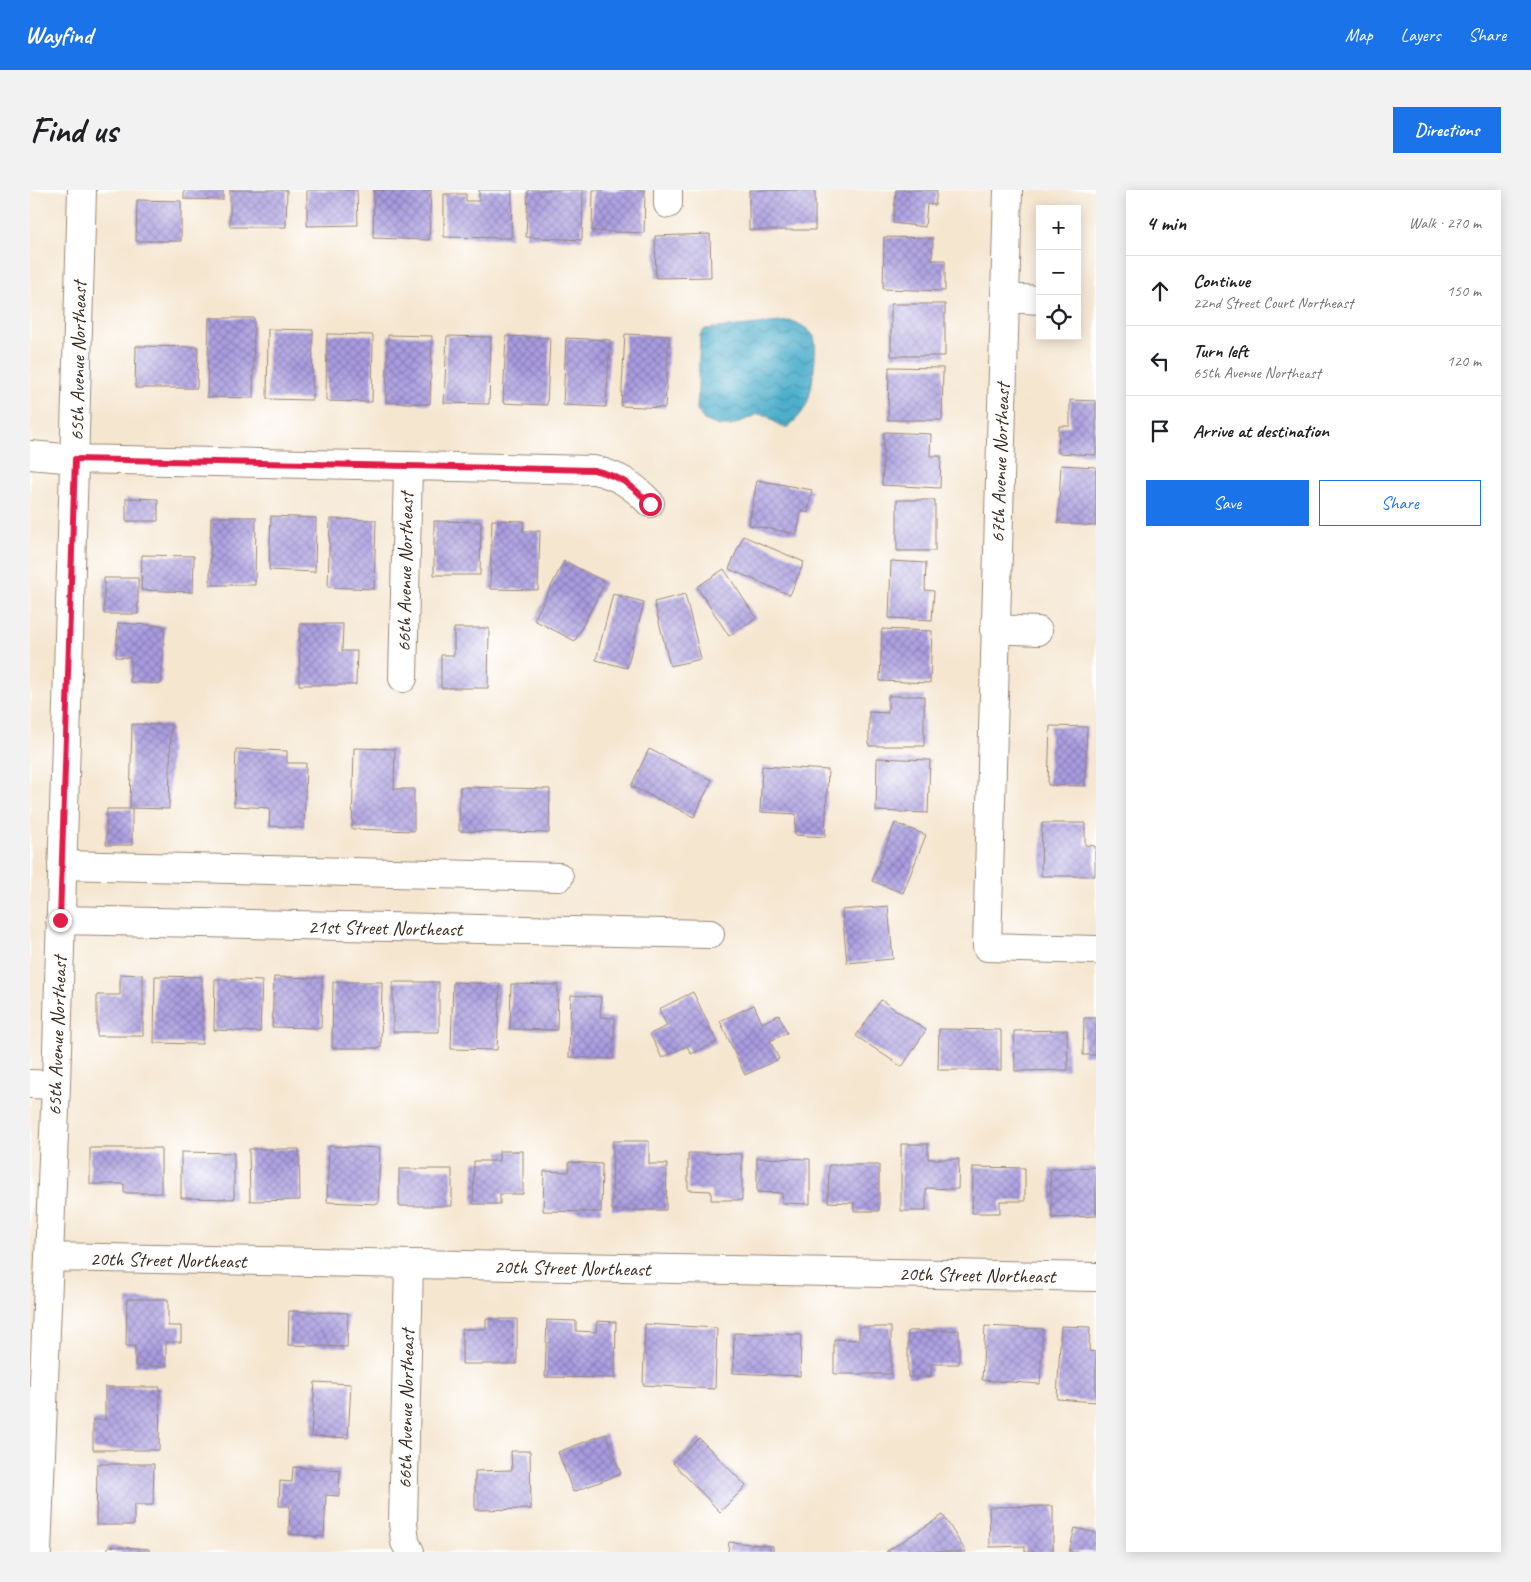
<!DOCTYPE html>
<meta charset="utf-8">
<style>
:root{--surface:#fff;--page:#f2f2f2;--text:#202124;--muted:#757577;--line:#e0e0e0;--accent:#1a73e8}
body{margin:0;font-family:Caveat,sans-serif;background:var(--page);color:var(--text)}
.controls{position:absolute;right:15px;top:15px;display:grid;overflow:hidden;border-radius:0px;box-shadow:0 2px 12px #0003}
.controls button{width:45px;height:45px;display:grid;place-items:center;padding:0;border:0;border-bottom:1px solid var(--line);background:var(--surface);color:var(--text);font:25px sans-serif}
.stop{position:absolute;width:15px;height:15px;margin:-11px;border:4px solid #e11d48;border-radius:50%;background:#fff}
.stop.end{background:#e11d48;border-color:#fff;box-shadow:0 1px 5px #0008}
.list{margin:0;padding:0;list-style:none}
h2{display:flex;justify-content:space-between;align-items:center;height:65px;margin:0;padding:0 20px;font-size:21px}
h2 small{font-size:16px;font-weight:400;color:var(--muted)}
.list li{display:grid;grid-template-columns:32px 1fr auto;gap:15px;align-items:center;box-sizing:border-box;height:70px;padding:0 20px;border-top:1px solid var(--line)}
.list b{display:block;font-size:19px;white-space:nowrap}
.list p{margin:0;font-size:16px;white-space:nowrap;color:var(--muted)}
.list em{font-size:16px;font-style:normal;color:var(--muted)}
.actions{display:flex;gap:10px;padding:15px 20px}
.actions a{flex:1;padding:11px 0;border:1px solid var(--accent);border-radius:0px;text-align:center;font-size:18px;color:var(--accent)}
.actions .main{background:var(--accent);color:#fff}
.icon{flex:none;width:28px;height:28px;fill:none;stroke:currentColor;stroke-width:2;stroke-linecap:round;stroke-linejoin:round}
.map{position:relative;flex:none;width:1066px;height:1362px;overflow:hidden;border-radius:0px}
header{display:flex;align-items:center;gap:30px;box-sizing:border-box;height:70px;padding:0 25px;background:var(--accent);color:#fff}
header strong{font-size:24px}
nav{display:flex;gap:28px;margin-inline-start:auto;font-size:18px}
.intro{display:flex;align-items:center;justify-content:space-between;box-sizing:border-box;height:120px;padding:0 30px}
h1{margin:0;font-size:35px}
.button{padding:12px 22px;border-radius:0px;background:var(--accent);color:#fff;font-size:18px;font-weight:700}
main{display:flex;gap:30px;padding:0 30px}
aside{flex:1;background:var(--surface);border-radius:0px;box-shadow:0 2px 12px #0003}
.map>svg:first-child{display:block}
.water{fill:url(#water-waves);stroke:#446c75}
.building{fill:url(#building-cross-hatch)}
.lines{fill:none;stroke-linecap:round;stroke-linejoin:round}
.minor-casing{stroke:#988877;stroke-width:30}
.minor{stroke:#fff;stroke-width:28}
.route{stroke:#e11d48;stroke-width:6}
.labels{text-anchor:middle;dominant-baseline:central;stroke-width:4.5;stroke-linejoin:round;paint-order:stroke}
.street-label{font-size:20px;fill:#3b2a1e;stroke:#fff}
</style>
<header>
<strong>Wayfind</strong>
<nav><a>Map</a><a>Layers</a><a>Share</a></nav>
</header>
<div class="intro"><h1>Find us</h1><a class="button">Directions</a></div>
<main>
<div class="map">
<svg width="1066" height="1362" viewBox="0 0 1066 1362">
<defs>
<pattern id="water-waves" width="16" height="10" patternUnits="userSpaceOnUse" patternTransform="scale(1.25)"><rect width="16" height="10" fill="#4dafcc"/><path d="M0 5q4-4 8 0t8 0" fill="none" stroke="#418fa5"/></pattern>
<pattern id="building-cross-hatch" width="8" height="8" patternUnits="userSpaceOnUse" patternTransform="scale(1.25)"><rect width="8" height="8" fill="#a89be0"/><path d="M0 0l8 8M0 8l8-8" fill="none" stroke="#8a7fb5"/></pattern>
</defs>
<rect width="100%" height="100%" fill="#fff"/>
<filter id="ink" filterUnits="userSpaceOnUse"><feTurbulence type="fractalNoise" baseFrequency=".02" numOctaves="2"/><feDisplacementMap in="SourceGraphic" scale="10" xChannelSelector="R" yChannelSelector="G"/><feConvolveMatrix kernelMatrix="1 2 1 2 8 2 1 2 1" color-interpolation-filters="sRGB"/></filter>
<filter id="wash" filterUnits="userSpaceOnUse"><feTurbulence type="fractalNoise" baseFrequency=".0096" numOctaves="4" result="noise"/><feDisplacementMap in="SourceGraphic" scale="20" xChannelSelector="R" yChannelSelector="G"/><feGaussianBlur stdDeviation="1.12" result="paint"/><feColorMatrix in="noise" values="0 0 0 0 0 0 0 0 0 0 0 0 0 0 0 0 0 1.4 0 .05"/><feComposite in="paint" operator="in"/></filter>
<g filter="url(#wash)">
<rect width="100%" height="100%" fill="#f5e6d0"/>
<!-- water -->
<path class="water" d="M 762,131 C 769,134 780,139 784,147 C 788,157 782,202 777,213 C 773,223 766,230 758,237 L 751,237 L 736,225 L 728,224 L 701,236 L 689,236 L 674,230 L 667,220 L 670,145 L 675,139 Z"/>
<g id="blocks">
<!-- building -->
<path class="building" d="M 154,0 L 193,0 L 193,10 L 154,9 Z
M 200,0 L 257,0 L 256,37 L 200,37 Z
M 277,0 L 327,0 L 328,35 L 277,36 Z
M 344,0 L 401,0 L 399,50 L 343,48 Z
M 449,0 L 482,0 L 481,48 L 414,47 L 414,4 L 436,4 L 436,11 L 449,11 Z
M 498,0 L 553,0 L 552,50 L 496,47 Z
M 563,0 L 615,0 L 614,43 L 562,41 Z
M 719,0 L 785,0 L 785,40 L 719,40 Z
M 866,0 L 907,0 L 905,15 L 897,14 L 895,37 L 863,33 Z
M 107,10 L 151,11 L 151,51 L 106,51 Z
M 680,44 L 681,87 L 626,88 L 625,46 Z
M 854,47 L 903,48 L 902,70 L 915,70 L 915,101 L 853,99 Z
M 861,114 L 915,114 L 915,166 L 861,166 Z
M 179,128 L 224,128 L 223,208 L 177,207 Z
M 238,139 L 283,140 L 282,210 L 237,209 Z
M 297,144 L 343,145 L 342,212 L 296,211 Z
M 595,144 L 639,146 L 635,218 L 591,216 Z
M 358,145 L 402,146 L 400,214 L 356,212 Z
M 417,146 L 461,147 L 459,214 L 414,213 Z
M 476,146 L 520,148 L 517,215 L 473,213 Z
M 536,148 L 580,150 L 576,217 L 533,215 Z
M 106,156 L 168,157 L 167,198 L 105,198 Z
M 859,177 L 913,178 L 912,230 L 858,230 Z
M 1040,210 L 1066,211 L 1066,265 L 1028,263 L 1029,236 L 1040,236 Z
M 854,242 L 901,244 L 900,266 L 911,266 L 910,298 L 852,295 Z
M 1031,275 L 1066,277 L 1066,336 L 1028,333 Z
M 727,290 L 782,300 L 778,323 L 771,321 L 767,344 L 719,335 Z
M 96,308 L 128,309 L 128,331 L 96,331 Z
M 867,310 L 905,310 L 905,361 L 867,361 Z
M 241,326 L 286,328 L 285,382 L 239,380 Z
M 181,327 L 226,327 L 225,395 L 180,395 Z
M 300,329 L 346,330 L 344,399 L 298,397 Z
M 462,330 L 494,331 L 493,341 L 510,341 L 508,400 L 460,399 Z
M 404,331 L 451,332 L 450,385 L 404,385 Z
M 713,346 L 774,372 L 760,405 L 699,379 Z
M 112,365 L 164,366 L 163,402 L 111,400 Z
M 534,371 L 575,392 L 545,451 L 504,430 Z
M 861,371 L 896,373 L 895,400 L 904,401 L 902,430 L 859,428 Z
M 694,379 L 726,428 L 699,446 L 667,397 Z
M 74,388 L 108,388 L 108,424 L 74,424 Z
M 583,404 L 614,412 L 597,478 L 566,470 Z
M 655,404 L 671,469 L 640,476 L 624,412 Z
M 88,433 L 135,436 L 131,494 L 100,492 L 101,468 L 86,467 Z
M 270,434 L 313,434 L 312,461 L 327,461 L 326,495 L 269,495 Z
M 424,438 L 459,438 L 458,498 L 411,498 L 411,465 L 424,465 Z
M 852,439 L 902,441 L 900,493 L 850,491 Z
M 858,506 L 894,506 L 894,556 L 839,556 L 839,522 L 858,523 Z
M 102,534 L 141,535 L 139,619 L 100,618 Z
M 1020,536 L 1057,537 L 1055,596 L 1018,595 Z
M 324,558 L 365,559 L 364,599 L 384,599 L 384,641 L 322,639 Z
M 206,559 L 257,561 L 257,573 L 276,573 L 274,638 L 239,636 L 240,618 L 204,616 Z
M 619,559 L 682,590 L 664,627 L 601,596 Z
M 847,568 L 900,570 L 898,623 L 846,621 Z
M 732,576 L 798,580 L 795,647 L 765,645 L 766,624 L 730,622 Z
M 430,597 L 520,599 L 519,643 L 429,641 Z
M 77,619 L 102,619 L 102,655 L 76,655 Z
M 865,633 L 896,645 L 873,703 L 842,691 Z
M 1012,633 L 1055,633 L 1055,655 L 1065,656 L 1065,686 L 1011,686 Z
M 858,716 L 863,769 L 817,773 L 812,720 Z
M 90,784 L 113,785 L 113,846 L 67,846 L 67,805 L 90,805 Z
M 125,786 L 172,787 L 172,854 L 124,853 Z
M 244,787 L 292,788 L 291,838 L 242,837 Z
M 185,789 L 232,791 L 230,842 L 184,840 Z
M 303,792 L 352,792 L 351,858 L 302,858 Z
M 363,792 L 409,792 L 409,842 L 363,842 Z
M 423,792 L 470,794 L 467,860 L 421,859 Z
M 481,794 L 528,795 L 527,840 L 480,839 Z
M 663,802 L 687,852 L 661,864 L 657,856 L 632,868 L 620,844 L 637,836 L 629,819 Z
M 541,805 L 571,807 L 570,827 L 585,828 L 583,869 L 539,867 Z
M 851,810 L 896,840 L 872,877 L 826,846 Z
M 724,815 L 732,833 L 749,825 L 757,843 L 740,851 L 749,869 L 715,885 L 690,831 Z
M 1054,828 L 1066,828 L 1066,865 L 1053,865 Z
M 909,839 L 971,840 L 971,880 L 908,880 Z
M 1037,840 L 1038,880 L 985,881 L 984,841 Z
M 583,951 L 619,951 L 619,974 L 637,974 L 636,1020 L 582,1020 Z
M 871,954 L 898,954 L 898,969 L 929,969 L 928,999 L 896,998 L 896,1021 L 871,1021 Z
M 299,956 L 350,958 L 348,1014 L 297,1012 Z
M 60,958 L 131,958 L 131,1003 L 94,1003 L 94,994 L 60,994 Z
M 219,959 L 269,959 L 270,1010 L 220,1011 Z
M 469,961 L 493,961 L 493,1004 L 470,1004 L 470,1014 L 443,1014 L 444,971 L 469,971 Z
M 151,962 L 204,963 L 204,1009 L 151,1008 Z
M 658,963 L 712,964 L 712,1010 L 681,1010 L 681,1001 L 658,1000 Z
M 727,968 L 780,969 L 780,1014 L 752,1013 L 752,1003 L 727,1002 Z
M 539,972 L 572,974 L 571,1022 L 513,1021 L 514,981 L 539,982 Z
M 799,975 L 849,975 L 849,1021 L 824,1021 L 824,1013 L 798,1012 Z
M 943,977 L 995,978 L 995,1011 L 970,1011 L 970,1023 L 942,1023 Z
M 1066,977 L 1066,1026 L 1022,1028 L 1020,979 Z
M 369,979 L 422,979 L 422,1016 L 369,1016 Z
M 97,1109 L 138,1109 L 138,1136 L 151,1136 L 151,1152 L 136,1152 L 136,1176 L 105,1176 L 105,1156 L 96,1156 Z
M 259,1121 L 318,1123 L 317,1157 L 258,1155 Z
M 456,1129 L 487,1129 L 487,1174 L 432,1174 L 432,1139 L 456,1139 Z
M 517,1130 L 546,1131 L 546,1141 L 566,1142 L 567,1131 L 586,1132 L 585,1188 L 515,1187 Z
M 615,1134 L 687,1138 L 685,1199 L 613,1195 Z
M 955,1136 L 1013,1139 L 1010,1194 L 952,1190 Z
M 1031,1136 L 1060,1137 L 1059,1161 L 1066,1162 L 1066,1212 L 1027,1209 Z
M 829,1137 L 861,1137 L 861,1184 L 804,1184 L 804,1149 L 829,1150 Z
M 929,1140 L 929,1174 L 901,1174 L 901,1187 L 878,1187 L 878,1141 Z
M 704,1143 L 771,1145 L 770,1186 L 703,1183 Z
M 285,1192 L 321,1194 L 318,1248 L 281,1246 Z
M 75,1197 L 130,1197 L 129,1260 L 63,1260 L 63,1229 L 75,1230 Z
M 576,1244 L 591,1284 L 543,1302 L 528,1262 Z
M 669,1248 L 716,1296 L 690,1322 L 643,1273 Z
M 481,1261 L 500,1261 L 501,1319 L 445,1320 L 445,1281 L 482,1280 Z
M 67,1274 L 124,1274 L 123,1315 L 104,1315 L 104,1335 L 66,1335 Z
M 263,1277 L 310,1280 L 309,1306 L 296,1305 L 294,1347 L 259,1344 L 260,1316 L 249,1316 L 250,1291 L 262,1292 Z
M 1023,1316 L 1023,1362 L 995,1362 L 995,1356 L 960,1357 L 959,1317 Z
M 913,1325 L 936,1362 L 856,1362 Z
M 1045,1338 L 1066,1343 L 1066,1362 L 1039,1362 Z
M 699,1352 L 743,1356 L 743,1362 L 698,1362 Z
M 78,1356 L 119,1359 L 119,1362 L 78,1362 Z"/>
</g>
</g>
<g filter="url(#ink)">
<use href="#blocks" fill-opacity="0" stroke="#988877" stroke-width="1"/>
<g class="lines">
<defs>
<path id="minor" d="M 978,0 L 957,757 L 1066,760
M 638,14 L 638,0
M 975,108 L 1010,110
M 0,265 L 45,269 L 564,280 C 589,286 603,295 620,313
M 964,439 L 1008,441
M 373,488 L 378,277
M 32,675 L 529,687
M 30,730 L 680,744
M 0,894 L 26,895
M 19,1067 L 1066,1087
M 379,1075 L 373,1332 L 375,1352 L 380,1362
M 7,1362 L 26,895 L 52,0"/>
</defs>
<!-- minor casing -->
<use href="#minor" class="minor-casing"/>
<!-- minor -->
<use href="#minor" class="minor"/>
</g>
</g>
<g class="lines" filter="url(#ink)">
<!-- route -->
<path class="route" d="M 30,730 L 45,269 L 564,280 C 591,287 601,294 620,314"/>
</g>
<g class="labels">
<!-- street labels -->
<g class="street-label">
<text transform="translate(48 171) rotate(-89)">65th Avenue Northeast</text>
<text transform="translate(970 273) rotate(-88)">67th Avenue Northeast</text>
<text transform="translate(375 382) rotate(-89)">66th Avenue Northeast</text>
<text transform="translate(355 738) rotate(1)">21st Street Northeast</text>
<text transform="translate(27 846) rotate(-88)">65th Avenue Northeast</text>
<text transform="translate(138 1070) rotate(1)">20th Street Northeast</text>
<text transform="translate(542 1078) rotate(1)">20th Street Northeast</text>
<text transform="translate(947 1085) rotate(1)">20th Street Northeast</text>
<text transform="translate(376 1219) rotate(-89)">66th Avenue Northeast</text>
</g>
</g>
</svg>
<div class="controls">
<button>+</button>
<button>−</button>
<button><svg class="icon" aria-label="locate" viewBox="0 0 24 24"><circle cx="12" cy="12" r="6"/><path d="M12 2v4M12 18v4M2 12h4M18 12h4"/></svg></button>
</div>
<div class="stop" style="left:620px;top:314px"></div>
<div class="stop end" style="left:30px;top:730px"></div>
</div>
<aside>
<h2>4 min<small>Walk · 270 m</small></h2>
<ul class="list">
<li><svg class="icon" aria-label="ahead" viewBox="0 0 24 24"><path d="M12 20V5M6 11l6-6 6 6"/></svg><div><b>Continue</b><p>22nd Street Court Northeast</p></div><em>150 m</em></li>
<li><svg class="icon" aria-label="left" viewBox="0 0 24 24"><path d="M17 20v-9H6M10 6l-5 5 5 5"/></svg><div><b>Turn left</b><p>65th Avenue Northeast</p></div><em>120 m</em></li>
<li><svg class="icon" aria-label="arrive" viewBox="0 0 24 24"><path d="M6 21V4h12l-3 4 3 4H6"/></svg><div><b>Arrive at destination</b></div></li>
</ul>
<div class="actions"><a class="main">Save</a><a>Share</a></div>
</aside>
</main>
